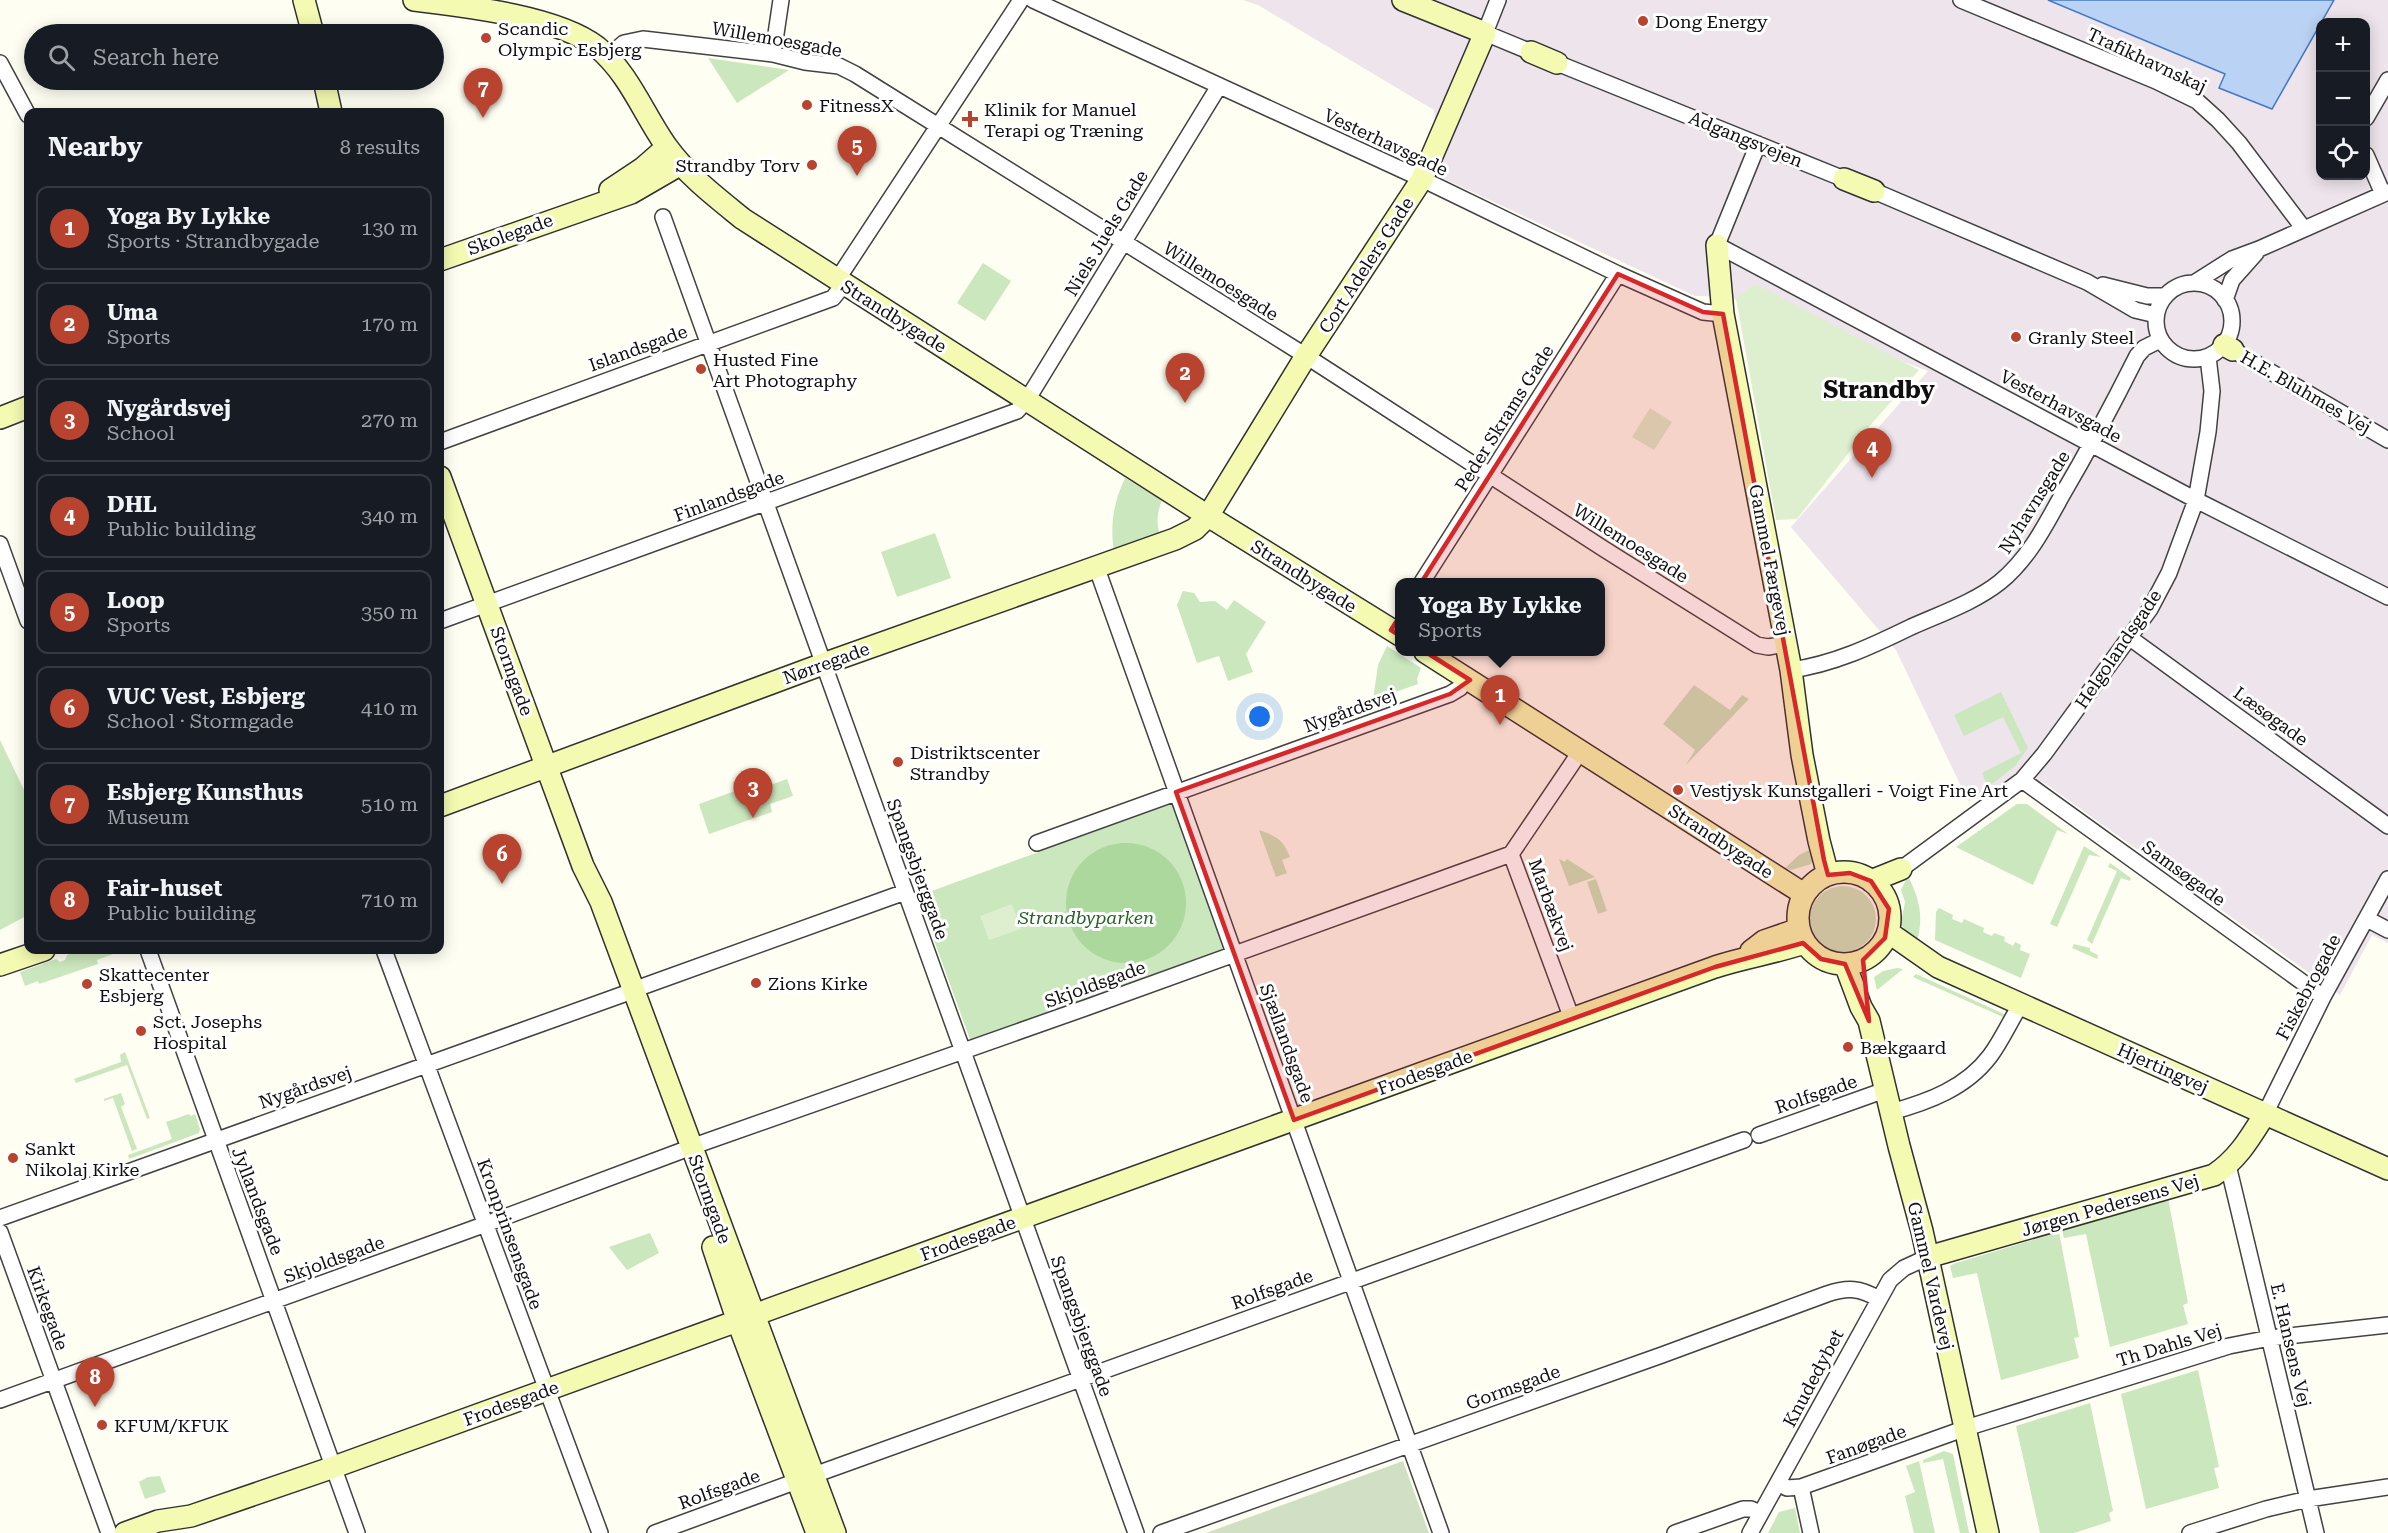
<!DOCTYPE html>
<meta charset="utf-8">
<style>
:root{--surface:#171b24;--page:#242831;--text:#f1f3f6;--muted:#9ea1a6;--line:#363941;--accent:#b8432f}
body{margin:0;font-family:"Roboto Serif",serif;background:var(--page);color:var(--text)}
.controls{position:absolute;right:18px;top:18px;display:grid;overflow:hidden;border-radius:12px;box-shadow:0 3px 15px #0003}
.controls button{width:54px;height:54px;display:grid;place-items:center;padding:0;border:0;border-bottom:2px solid var(--line);background:var(--surface);color:var(--text);font:30px sans-serif}
.you{position:absolute;left:1260px;top:717px;width:21px;height:21px;margin:-15px;border:4px solid #fff;border-radius:50%;background:#1a73e8;box-shadow:0 0 0 9px #1a73e833}
.badge{display:grid;place-items:center;width:39px;height:39px;border-radius:50%;background:var(--accent);color:#fff;font-size:20px;font-weight:700}
.pin{position:absolute;translate:-50% -50px;filter:drop-shadow(0 2px 3px #0008)}
.pin::after{content:'';position:absolute;top:32px;width:21px;height:18px;background:inherit;clip-path:polygon(0 0,100% 0,50% 100%)}
.popup{position:absolute;left:1395px;top:578px;width:210px;height:78px;box-sizing:border-box;display:grid;place-content:center;border-radius:12px;background:var(--surface);filter:drop-shadow(0 2px 4px #0005);font-size:20px;white-space:nowrap;color:var(--muted)}
.popup b{font-size:22px;color:var(--text)}
.popup::after{content:'';position:absolute;left:50%;top:100%;margin-left:-12px;border:12px solid transparent;border-top-color:var(--surface)}
.list{margin:0;padding:0;list-style:none}
h2{display:flex;justify-content:space-between;align-items:center;height:78px;margin:0;padding:0 24px;font-size:26px}
h2 small{font-size:20px;font-weight:400;color:var(--muted)}
.list li{display:grid;grid-template-columns:39px 1fr auto;gap:18px;align-items:center;box-sizing:border-box;height:84px;margin:0 12px 12px;padding:0 12px;border:2px solid var(--line);border-radius:12px}
.list b{display:block;font-size:22px;white-space:nowrap}
.list p{margin:0;font-size:20px;white-space:nowrap;color:var(--muted)}
.list em{font-size:20px;font-style:normal;color:var(--muted)}
.icon{flex:none;width:33px;height:33px;fill:none;stroke:currentColor;stroke-width:2;stroke-linecap:round;stroke-linejoin:round}
.map{position:relative;flex:none;width:2388px;height:1533px;overflow:hidden}
.search{position:absolute;background:var(--surface);box-shadow:0 3px 15px #0003;left:24px;top:24px;width:420px;height:66px;display:flex;align-items:center;gap:15px;box-sizing:border-box;padding:0 21px;border-radius:33px;color:var(--muted);font-size:22px}
.panel{position:absolute;background:var(--surface);box-shadow:0 3px 15px #0003;left:24px;top:108px;width:420px;height:846px;border-radius:12px}
.map>svg:first-child{display:block}
.industrial{fill:#ede4ec}
.green{fill:#cbe7bd}
.forest{fill:#acd79d}
.cemetery{fill:#d1e0c4}
.pitch{fill:#ddefce}
.water{fill:#bad2f3;stroke:#4579c5;stroke-width:1.5}
.lines{fill:none;stroke-linecap:round;stroke-linejoin:round}
.street-casing{stroke:#424242;stroke-width:18}
.secondary-casing{stroke:#313131;stroke-width:24}
.street{stroke:#fff;stroke-width:15}
.secondary{stroke:#f4fab1;stroke-width:21}
.marked{fill:#d62828;fill-opacity:0.2;stroke:#d62828;stroke-width:4.5;stroke-linejoin:round}
.poi-dot{fill:#b8432f;stroke:#fff;stroke-width:2}
.labels{text-anchor:middle;dominant-baseline:central;stroke-width:6;stroke-linejoin:round;paint-order:stroke}
.poi-label{font-size:18px;fill:#0f0f0f;stroke:#fff;text-anchor:start}
.street-label{font-size:18px;fill:#0f0f0f;stroke:#fff}
.park-label{font-size:18px;font-style:italic;fill:#236423;stroke:#fff}
.district-label{font-size:24px;font-weight:bold;fill:#0f0f0f;stroke:#fff}
</style>
<div class="map">
<svg width="2388" height="1533" viewBox="0 0 2388 1533">
<rect width="100%" height="100%" fill="#fefef2"/>
<!-- industrial -->
<path class="industrial" d="M 1243,0 L 2048,0 L 2225,75 L 2219,88 L 2272,108 L 2320,23 L 2320,176 L 2366,176 L 2366,22 L 2321,22 L 2334,0 L 2388,0 L 2388,943 L 2372,935 L 2340,995 L 2043,782 L 1968,801 L 1896,650 L 1791,527 L 1928,371 L 1730,297 L 1695,296 L 1438,176 L 1434,110 L 1258,5 Z"/>
<!-- green -->
<path class="green" d="M 708,58 L 789,70 L 737,103 Z
M 983,263 L 1011,281 L 985,321 L 957,303 Z
M 1125,478 L 1162,500 C 1157,513 1155,526 1162,539 L 1114,553 C 1110,525 1113,504 1125,478 Z
M 935,533 L 951,578 L 897,597 L 881,552 Z
M 1183,591 L 1194,593 L 1200,602 L 1215,601 L 1227,610 L 1234,600 L 1266,622 L 1246,654 L 1253,672 L 1228,681 L 1219,656 L 1197,663 L 1177,605 Z
M 1387,646 L 1421,668 L 1417,679 L 1418,684 L 1373,700 L 1378,665 Z
M 1694,685 L 1730,710 L 1742,695 L 1749,699 L 1686,765 L 1695,750 L 1663,724 Z
M 2001,692 L 2028,748 L 2015,766 L 1988,787 L 1982,773 L 2021,753 L 2003,717 L 1964,736 L 1954,715 Z
M 0,740 L 28,798 L 28,915 L 0,930 Z
M 759,772 L 765,787 L 787,779 L 793,796 L 770,804 L 772,812 L 709,834 L 699,804 L 735,791 L 733,782 Z
M 1173,803 L 1226,950 L 971,1042 L 918,896 Z
M 2017,804 L 2027,804 L 2068,834 L 2057,830 L 2033,885 L 1956,847 Z
M 1259,830 C 1276,836 1283,839 1290,857 L 1282,860 L 1287,873 L 1276,877 Z
M 2084,846 L 2101,857 L 2089,855 L 2057,927 L 2050,924 Z
M 1811,849 L 1813,859 L 1811,864 L 1791,870 L 1785,868 L 1799,855 Z
M 1559,859 L 1565,862 L 1567,859 L 1595,877 L 1569,886 Z
M 2110,863 L 2131,878 L 2130,881 L 2121,878 L 2092,944 L 2087,940 L 2117,871 L 2108,867 Z
M 1908,876 C 1919,898 1924,916 1917,941 L 1908,936 L 1901,923 L 1905,902 L 1901,890 Z
M 1596,879 L 1607,911 L 1598,914 L 1587,882 Z
M1810 919a33 33 0 1 1 66 0a33 33 0 1 1-66 0Z
M 1939,908 L 1953,915 L 1952,919 L 1962,923 L 1964,919 L 1984,928 L 1983,932 L 1992,936 L 1994,933 L 2005,937 L 2004,941 L 2013,946 L 2015,942 L 2021,945 L 2020,950 L 2030,954 L 2021,978 L 1935,940 L 1936,912 Z
M 2074,944 L 2090,948 L 2090,951 L 2098,955 L 2097,959 L 2072,948 Z
M 82,950 L 124,950 L 97,960 L 98,964 L 39,984 L 38,981 L 25,986 L 20,972 L 56,959 L 60,962 L 65,960 L 67,955 Z
M 1897,968 L 1903,969 L 1877,990 L 1874,977 L 1883,971 Z
M 1916,974 L 2004,1014 L 2003,1017 L 1913,977 Z
M 125,1052 L 150,1118 L 147,1119 L 127,1065 L 76,1083 L 74,1079 L 121,1062 L 120,1055 Z
M 121,1093 L 125,1104 L 121,1107 L 137,1149 L 132,1151 L 113,1098 L 104,1101 L 104,1099 Z
M 189,1114 L 191,1116 L 195,1114 L 200,1129 L 199,1133 L 129,1159 L 128,1155 L 172,1139 L 166,1122 Z
M 2168,1198 L 2188,1303 L 2183,1305 L 2188,1324 L 2110,1347 L 2086,1234 L 2064,1238 L 2062,1230 Z
M 2059,1232 L 2079,1337 L 2074,1338 L 2079,1358 L 2001,1380 L 1977,1273 L 1953,1278 L 1950,1266 L 1953,1264 Z
M 650,1233 L 659,1253 L 627,1270 L 609,1247 Z
M 2198,1370 L 2219,1467 L 2214,1468 L 2219,1488 L 2146,1509 L 2121,1394 Z
M 2090,1403 L 2113,1511 L 2109,1513 L 2111,1521 L 2074,1533 L 2040,1533 L 2016,1426 Z
M 1944,1451 L 1953,1454 L 1969,1533 L 1960,1533 L 1943,1459 L 1923,1463 L 1923,1460 Z
M 1919,1461 L 1935,1533 L 1914,1533 L 1905,1496 L 1915,1492 L 1906,1466 Z
M 160,1476 L 166,1492 L 145,1499 L 139,1482 L 148,1477 Z
M 1795,1508 L 1800,1533 L 1768,1533 L 1779,1512 Z"/>
<!-- forest -->
<path class="forest" d="M1066 903a60 60 0 1 1 120 0a60 60 0 1 1-120 0Z"/>
<!-- cemetery -->
<path class="cemetery" d="M 1403,1461 L 1429,1533 L 1206,1533 Z"/>
<!-- pitch -->
<path class="pitch" d="M 1755,284 L 1919,370 L 1867,429 L 1797,519 L 1776,520 L 1736,298 Z
M 1650,408 L 1672,422 L 1654,450 L 1632,437 Z
M 1012,904 L 1021,929 L 989,940 L 980,916 Z"/>
<!-- water -->
<path class="water" d="M 2048,0 L 2334,0 L 2272,109 L 2219,88 L 2225,74 Z"/>
<g class="lines">
<defs>
<path id="street" d="M 1033,0 L 1422,179 L 1618,274 L 1703,312 L 1723,314
M 1498,0 L 1485,33 L 1531,52
M 1961,0 L 2156,81 L 2197,101 L 2218,120 L 2239,143 L 2304,229
M 773,54 L 781,0
M 608,57 L 624,43 L 643,39 L 773,54 L 805,62 L 839,66 L 855,74 L 1306,356 L 1604,549 L 1757,645 L 1768,647 L 1786,644
M 0,63 L 28,115
M 1557,63 L 1844,179
M 2366,118 L 2388,80
M 1758,144 L 1717,245 L 2196,500 L 2388,597
M 2366,155 L 2383,194
M 1874,191 L 2087,282 L 2135,310 L 2156,315
M 663,217 L 1136,1533
M 837,280 L 1021,0
M2156 321a38 38 0 1 1 76 0a38 38 0 1 1-76 0Z
M 2194,283 L 2232,259 L 2259,249 L 2388,192
M 2103,285 L 2147,296 L 2164,296
M 2225,300 L 2232,280 L 2256,253
M 2233,350 L 2388,440
M 440,442 L 833,298 L 844,284
M 0,544 L 28,621
M 1096,566 L 1441,1533
M 1422,582 L 1618,274
M 440,621 L 1017,411 L 1027,400 L 1219,86
M 2130,638 L 2388,826
M 1791,670 C 1834,664 1872,646 1911,627 C 1940,614 1975,602 2000,582 C 2028,559 2044,528 2061,497 C 2088,451 2113,404 2137,356 L 2144,348 L 2160,340
M 2022,780 L 2323,997
M 1037,843 L 1450,694 L 1460,688 L 1467,678
M 1901,869 L 2022,780 L 2044,754 L 2150,609 L 2169,573 L 2196,500 L 2208,432 L 2212,391 L 2208,357
M 2367,919 L 2388,930
M 148,950 L 357,1533
M 384,950 L 600,1533
M 633,990 L 905,892
M 1572,1019 L 1511,854 L 1580,752
M 1891,1112 C 1928,1102 1966,1088 1990,1056 C 2002,1040 2010,1021 2021,1004
M 2265,1114 L 2323,997 L 2388,879
M 1759,1135 L 1885,1090
M 691,1147 L 1088,1007 L 1511,854
M 2228,1165 L 2316,1533
M 0,1218 L 624,994
M 0,1232 L 109,1533
M 0,1400 L 486,1224 L 681,1151
M 814,1475 L 1744,1140
M 1779,1483 L 1787,1488 L 1801,1487 L 1966,1428 L 2229,1346 L 2270,1338 L 2388,1325
M 1801,1487 L 1811,1533
M 655,1533 L 797,1481
M 1161,1533 L 1662,1355 L 1827,1294 C 1848,1287 1860,1288 1879,1299
M 1675,1533 L 1743,1509 L 1751,1509 L 1760,1513
M 1750,1533 L 1890,1280 L 1904,1268 L 1928,1257
M 2190,1533 L 2266,1509 L 2308,1499 L 2388,1487"/>
<path id="secondary" d="M 304,0 L 313,34
M 414,0 C 464,6 557,16 597,47 C 629,73 644,115 667,147 C 688,176 716,197 743,219 L 1208,516 L 1400,635
M 1531,52 L 1557,63
M 324,80 L 331,112
M 1844,179 L 1874,191
M 610,190 L 643,168 L 667,147
M 1717,245 L 1723,314 L 1791,670 L 1802,755 L 1819,841 L 1828,875
M 440,260 L 631,193 L 681,164
M 2224,345 L 2233,350
M 0,418 L 28,407
M 440,477 L 583,866 L 601,902 L 835,1533
M 1425,652 L 1804,894
M 440,806 L 823,664 L 1175,539 L 1195,529 L 1208,516 L 1306,356 L 1422,179 L 1485,33 L 1403,0
M1798 918a46 46 0 1 1 92 0a46 46 0 1 1-92 0Z
M 1871,881 L 1901,869
M 1888,932 L 1938,967 L 2388,1169
M 1751,951 L 1764,941 L 1799,929
M 1845,964 L 1861,1007 L 1869,1021 L 1899,1146 L 1922,1231 L 1988,1533
M 0,965 L 44,950
M 713,1247 L 738,1322 L 817,1533
M 1928,1257 L 2214,1175 C 2238,1159 2250,1138 2265,1114
M 125,1533 L 158,1521 L 191,1516 L 334,1467 L 1715,967 C 1745,957 1775,953 1804,943"/>
</defs>
<!-- street casing -->
<use href="#street" class="street-casing"/>
<!-- secondary casing -->
<use href="#secondary" class="secondary-casing"/>
<!-- street -->
<use href="#street" class="street"/>
<!-- secondary -->
<use href="#secondary" class="secondary"/>
</g>
<!-- marked area -->
<path class="marked" d="M 1618,274 L 1703,312 L 1723,314 L 1824,860 L 1828,875 L 1850,873 L 1871,881 L 1889,909 L 1885,938 L 1863,960 L 1869,1021 L 1845,964 L 1821,959 L 1803,943 L 1715,967 L 1294,1120 L 1176,792 L 1450,694 L 1470,680 L 1391,630 Z"/>
<!-- markers -->
<g class="poi-dot">
<circle cx="1643" cy="21" r="6"/>
<circle cx="486" cy="38" r="6"/>
<circle cx="807" cy="105" r="6"/>
<path d="M967 110h6v6h6v6h-6v6h-6v-6h-6v-6h6z"/>
<circle cx="812" cy="165" r="6"/>
<circle cx="2016" cy="337" r="6"/>
<circle cx="701" cy="369" r="6"/>
<circle cx="898" cy="762" r="6"/>
<circle cx="1678" cy="790" r="6"/>
<circle cx="756" cy="983" r="6"/>
<circle cx="87" cy="984" r="6"/>
<circle cx="141" cy="1031" r="6"/>
<circle cx="1848" cy="1047" r="6"/>
<circle cx="13" cy="1158" r="6"/>
<circle cx="102" cy="1425" r="6"/>
</g>
<g class="labels">
<!-- poi labels -->
<g class="poi-label">
<text x="1655" y="21">Dong Energy</text>
<text x="498" y="28">Scandic<tspan x="498" dy="21">Olympic Esbjerg</tspan></text>
<text x="819" y="105">FitnessX</text>
<text x="984" y="109">Klinik for Manuel<tspan x="984" dy="21">Terapi og Træning</tspan></text>
<text x="800" y="165" text-anchor="end">Strandby Torv</text>
<text x="2028" y="337">Granly Steel</text>
<text x="713" y="359">Husted Fine<tspan x="713" dy="21">Art Photography</tspan></text>
<text x="910" y="752">Distriktscenter<tspan x="910" dy="21">Strandby</tspan></text>
<text x="1690" y="790">Vestjysk Kunstgalleri - Voigt Fine Art</text>
<text x="99" y="974">Skattecenter<tspan x="99" dy="21">Esbjerg</tspan></text>
<text x="768" y="983">Zions Kirke</text>
<text x="153" y="1021">Sct. Josephs<tspan x="153" dy="21">Hospital</tspan></text>
<text x="1860" y="1047">Bækgaard</text>
<text x="25" y="1148">Sankt<tspan x="25" dy="21">Nikolaj Kirke</tspan></text>
<text x="114" y="1425">KFUM/KFUK</text>
</g>
<!-- street labels -->
<g class="street-label">
<text transform="translate(777 39) rotate(10)">Willemoesgade</text>
<text transform="translate(2147 60) rotate(25)">Trafikhavnskaj</text>
<text transform="translate(1746 139) rotate(22)">Adgangsvejen</text>
<text transform="translate(1386 142) rotate(25)">Vesterhavsgade</text>
<text transform="translate(1106 233) rotate(-59)">Niels Juels Gade</text>
<text transform="translate(510 234) rotate(-20)">Skolegade</text>
<text transform="translate(1366 265) rotate(-57)">Cort Adelers Gade</text>
<text transform="translate(1221 281) rotate(32)">Willemoesgade</text>
<text transform="translate(894 316) rotate(32)">Strandbygade</text>
<text transform="translate(638 348) rotate(-20)">Islandsgade</text>
<text transform="translate(2306 392) rotate(30)">H.E. Bluhmes Vej</text>
<text transform="translate(2061 406) rotate(28)">Vesterhavsgade</text>
<text transform="translate(1504 418) rotate(-58)">Peder Skrams Gade</text>
<text transform="translate(729 496) rotate(-20)">Finlandsgade</text>
<text transform="translate(2034 502) rotate(-58)">Nyhavnsgade</text>
<text transform="translate(1631 543) rotate(32)">Willemoesgade</text>
<text transform="translate(1770 560) rotate(79)">Gammel Færgevej</text>
<text transform="translate(1304 576) rotate(32)">Strandbygade</text>
<text transform="translate(2118 649) rotate(-56)">Helgolandsgade</text>
<text transform="translate(826 663) rotate(-20)">Nørregade</text>
<text transform="translate(512 671) rotate(70)">Stormgade</text>
<text transform="translate(1350 710) rotate(-20)">Nygårdsvej</text>
<text transform="translate(2271 716) rotate(36)">Læsøgade</text>
<text transform="translate(1721 841) rotate(33)">Strandbygade</text>
<text transform="translate(918 869) rotate(70)">Spangsbjerggade</text>
<text transform="translate(2184 873) rotate(36)">Samsøgade</text>
<text transform="translate(1551 905) rotate(70)">Marbækvej</text>
<text transform="translate(1095 984) rotate(-20)">Skjoldsgade</text>
<text transform="translate(2308 987) rotate(-62)">Fiskebrogade</text>
<text transform="translate(1287 1043) rotate(70)">Sjællandsgade</text>
<text transform="translate(2163 1068) rotate(24)">Hjertingvej</text>
<text transform="translate(1425 1072) rotate(-20)">Frodesgade</text>
<text transform="translate(305 1087) rotate(-19)">Nygårdsvej</text>
<text transform="translate(1816 1094) rotate(-19)">Rolfsgade</text>
<text transform="translate(710 1199) rotate(70)">Stormgade</text>
<text transform="translate(258 1201) rotate(69)">Jyllandsgade</text>
<text transform="translate(2110 1205) rotate(-16)">Jørgen Pedersens Vej</text>
<text transform="translate(510 1234) rotate(70)">Kronprinsensgade</text>
<text transform="translate(968 1238) rotate(-20)">Frodesgade</text>
<text transform="translate(334 1259) rotate(-20)">Skjoldsgade</text>
<text transform="translate(1931 1276) rotate(77)">Gammel Vardevej</text>
<text transform="translate(1272 1289) rotate(-20)">Rolfsgade</text>
<text transform="translate(48 1308) rotate(70)">Kirkegade</text>
<text transform="translate(1082 1326) rotate(70)">Spangsbjerggade</text>
<text transform="translate(2169 1345) rotate(-17)">Th Dahls Vej</text>
<text transform="translate(2291 1345) rotate(77)">E. Hansens Vej</text>
<text transform="translate(1813 1378) rotate(-62)">Knudedybet</text>
<text transform="translate(1513 1387) rotate(-20)">Gormsgade</text>
<text transform="translate(511 1403) rotate(-20)">Frodesgade</text>
<text transform="translate(1866 1444) rotate(-20)">Fanøgade</text>
<text transform="translate(719 1489) rotate(-20)">Rolfsgade</text>
</g>
<!-- park labels -->
<g class="park-label">
<text x="1086" y="917">Strandbyparken</text>
</g>
<!-- district labels -->
<g class="district-label">
<text x="1879" y="390">Strandby</text>
</g>
</g>
</svg>
<div class="controls">
<button>+</button>
<button>−</button>
<button><svg class="icon" aria-label="locate" viewBox="0 0 24 24"><circle cx="12" cy="12" r="6"/><path d="M12 2v4M12 18v4M2 12h4M18 12h4"/></svg></button>
</div>
<div class="you"></div>
<div class="pin badge" style="left:1500px;top:725px">1</div>
<div class="popup"><b>Yoga By Lykke</b>Sports</div>
<div class="pin badge" style="left:1185px;top:403px">2</div>
<div class="pin badge" style="left:753px;top:818px">3</div>
<div class="pin badge" style="left:1872px;top:478px">4</div>
<div class="pin badge" style="left:857px;top:176px">5</div>
<div class="pin badge" style="left:502px;top:884px">6</div>
<div class="pin badge" style="left:483px;top:118px">7</div>
<div class="pin badge" style="left:95px;top:1407px">8</div>
<div class="search"><svg class="icon" aria-label="search" viewBox="0 0 24 24"><circle cx="10" cy="10" r="6"/><path d="M15 15l6 6"/></svg>Search here</div>
<section class="panel">
<h2>Nearby<small>8 results</small></h2>
<ul class="list">
<li><span class="badge">1</span><div><b>Yoga By Lykke</b><p>Sports · Strandbygade</p></div><em>130 m</em></li>
<li><span class="badge">2</span><div><b>Uma</b><p>Sports</p></div><em>170 m</em></li>
<li><span class="badge">3</span><div><b>Nygårdsvej</b><p>School</p></div><em>270 m</em></li>
<li><span class="badge">4</span><div><b>DHL</b><p>Public building</p></div><em>340 m</em></li>
<li><span class="badge">5</span><div><b>Loop</b><p>Sports</p></div><em>350 m</em></li>
<li><span class="badge">6</span><div><b>VUC Vest, Esbjerg</b><p>School · Stormgade</p></div><em>410 m</em></li>
<li><span class="badge">7</span><div><b>Esbjerg Kunsthus</b><p>Museum</p></div><em>510 m</em></li>
<li><span class="badge">8</span><div><b>Fair-huset</b><p>Public building</p></div><em>710 m</em></li>
</ul>
</section>
</div>
